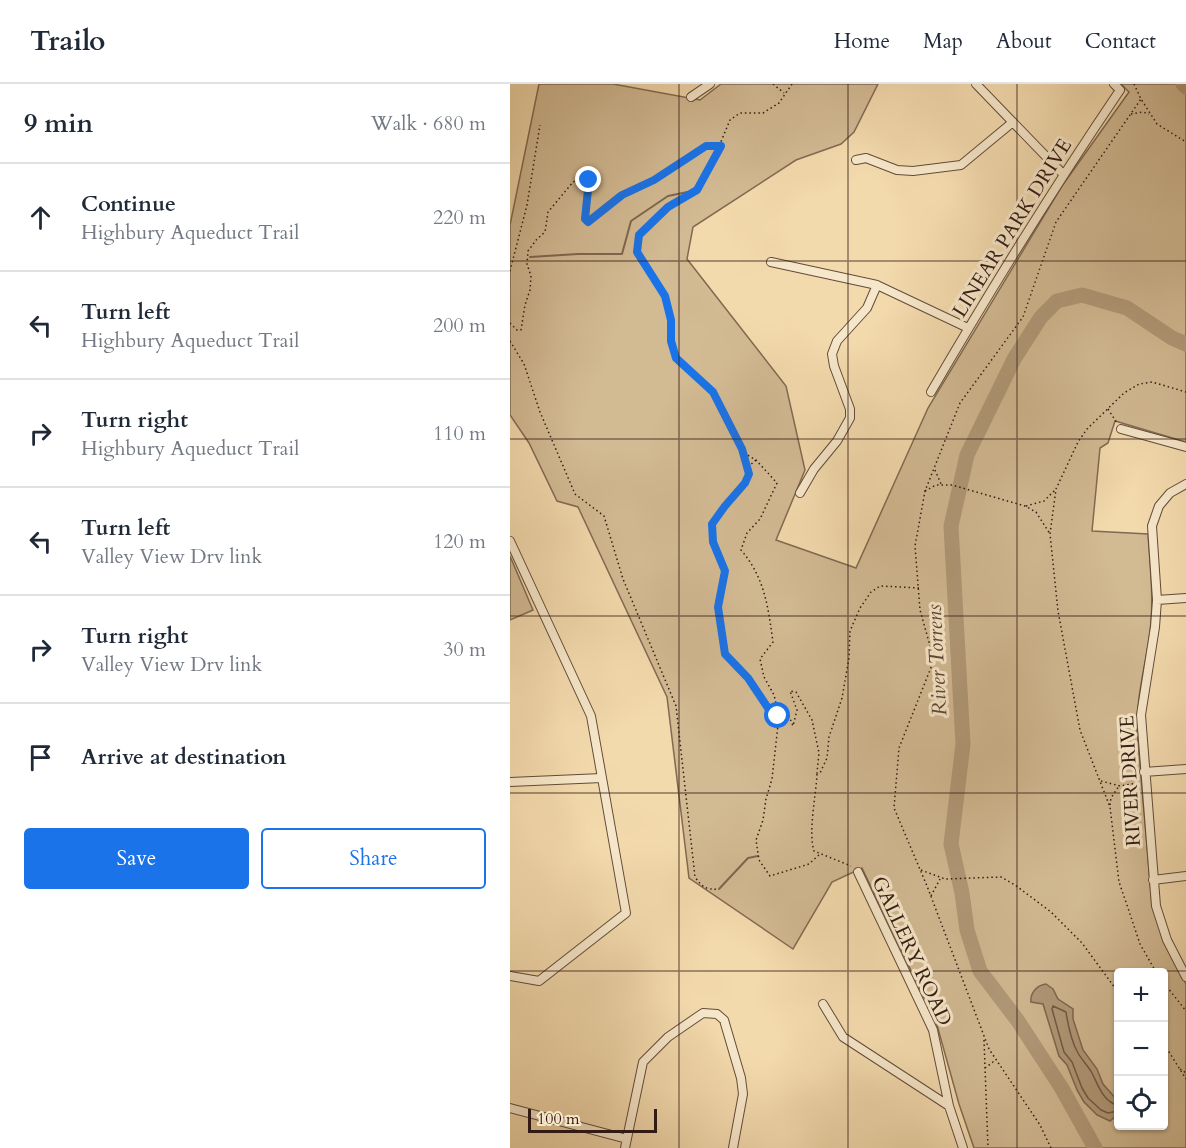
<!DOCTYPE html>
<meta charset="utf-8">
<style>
:root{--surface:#fff;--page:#f2f2f3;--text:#1f2937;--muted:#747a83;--line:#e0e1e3;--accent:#1a73e8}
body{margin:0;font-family:Cardo,serif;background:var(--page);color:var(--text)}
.controls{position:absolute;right:18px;bottom:18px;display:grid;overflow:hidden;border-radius:6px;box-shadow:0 2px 4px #0004}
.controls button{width:54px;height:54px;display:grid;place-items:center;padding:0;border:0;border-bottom:2px solid var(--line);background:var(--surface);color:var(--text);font:30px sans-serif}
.scale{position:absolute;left:18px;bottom:15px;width:129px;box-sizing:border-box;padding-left:6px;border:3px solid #321b12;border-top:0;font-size:16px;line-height:21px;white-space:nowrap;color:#321b12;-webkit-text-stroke:4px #f7e7ca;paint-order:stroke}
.stop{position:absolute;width:18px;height:18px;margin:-14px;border:4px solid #1a73e8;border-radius:50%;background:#fff}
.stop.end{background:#1a73e8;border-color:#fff;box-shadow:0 2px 6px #0008}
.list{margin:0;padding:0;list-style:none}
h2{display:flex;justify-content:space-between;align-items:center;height:78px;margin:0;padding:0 24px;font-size:26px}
h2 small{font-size:20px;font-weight:400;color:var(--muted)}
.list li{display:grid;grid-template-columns:39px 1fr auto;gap:18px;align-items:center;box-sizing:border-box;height:108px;padding:0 24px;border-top:2px solid var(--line)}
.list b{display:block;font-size:22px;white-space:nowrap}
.list p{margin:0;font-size:20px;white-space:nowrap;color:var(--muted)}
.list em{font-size:20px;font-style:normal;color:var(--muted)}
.actions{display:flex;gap:12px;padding:18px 24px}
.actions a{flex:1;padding:14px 0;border:2px solid var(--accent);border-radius:6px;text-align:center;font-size:21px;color:var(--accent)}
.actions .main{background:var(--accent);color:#fff}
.icon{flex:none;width:33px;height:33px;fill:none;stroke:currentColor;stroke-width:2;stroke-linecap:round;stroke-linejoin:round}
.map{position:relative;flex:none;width:676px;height:1064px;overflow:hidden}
header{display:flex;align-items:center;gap:36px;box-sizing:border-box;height:84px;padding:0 30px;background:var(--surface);border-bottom:2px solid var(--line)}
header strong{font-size:28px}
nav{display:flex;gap:33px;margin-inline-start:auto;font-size:21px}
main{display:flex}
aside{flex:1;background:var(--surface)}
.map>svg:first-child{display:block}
.green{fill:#d2ba93;stroke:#826a52;stroke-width:1.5;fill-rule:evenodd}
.water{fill:#b19978;stroke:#7e674f;stroke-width:1.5}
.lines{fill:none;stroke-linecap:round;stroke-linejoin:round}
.shore{stroke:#725a45;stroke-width:1.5}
.stream{stroke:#7e674f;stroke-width:2}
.river{stroke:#b19978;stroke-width:15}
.minor-casing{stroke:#624b39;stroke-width:10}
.path{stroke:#321b12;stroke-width:1.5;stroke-dasharray:1.5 3;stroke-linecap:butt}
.minor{stroke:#f7e7ca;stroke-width:8}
.route{stroke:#1a73e8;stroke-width:8}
.grid{fill:none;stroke:#321b12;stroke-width:1.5;stroke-opacity:0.55}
.labels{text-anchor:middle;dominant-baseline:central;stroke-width:6;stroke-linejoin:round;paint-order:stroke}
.street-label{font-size:20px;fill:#321b12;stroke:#f7e7ca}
.water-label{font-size:21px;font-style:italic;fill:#5e4736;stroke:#f7e7ca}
</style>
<header>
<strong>Trailo</strong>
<nav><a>Home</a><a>Map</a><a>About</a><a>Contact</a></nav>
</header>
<main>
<aside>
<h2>9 min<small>Walk · 680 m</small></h2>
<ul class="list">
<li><svg class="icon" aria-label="ahead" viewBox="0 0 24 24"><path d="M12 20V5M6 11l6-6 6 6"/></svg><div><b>Continue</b><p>Highbury Aqueduct Trail</p></div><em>220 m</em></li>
<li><svg class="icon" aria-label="left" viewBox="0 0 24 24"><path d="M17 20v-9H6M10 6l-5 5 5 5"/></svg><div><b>Turn left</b><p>Highbury Aqueduct Trail</p></div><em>200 m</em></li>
<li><svg class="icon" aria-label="right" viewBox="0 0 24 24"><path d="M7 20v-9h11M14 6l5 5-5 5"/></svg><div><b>Turn right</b><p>Highbury Aqueduct Trail</p></div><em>110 m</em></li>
<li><svg class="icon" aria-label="left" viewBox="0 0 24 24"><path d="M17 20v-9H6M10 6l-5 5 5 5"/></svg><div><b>Turn left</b><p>Valley View Drv link</p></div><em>120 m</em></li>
<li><svg class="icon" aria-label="right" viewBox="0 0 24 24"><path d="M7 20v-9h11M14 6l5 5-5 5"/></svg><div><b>Turn right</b><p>Valley View Drv link</p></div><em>30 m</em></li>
<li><svg class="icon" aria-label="arrive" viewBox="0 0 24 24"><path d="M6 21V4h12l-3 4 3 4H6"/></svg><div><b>Arrive at destination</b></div></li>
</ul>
<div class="actions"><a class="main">Save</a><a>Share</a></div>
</aside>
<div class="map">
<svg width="676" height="1064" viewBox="0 0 676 1064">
<rect width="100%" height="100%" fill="#f3daad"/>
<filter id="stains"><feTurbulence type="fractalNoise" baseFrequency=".00333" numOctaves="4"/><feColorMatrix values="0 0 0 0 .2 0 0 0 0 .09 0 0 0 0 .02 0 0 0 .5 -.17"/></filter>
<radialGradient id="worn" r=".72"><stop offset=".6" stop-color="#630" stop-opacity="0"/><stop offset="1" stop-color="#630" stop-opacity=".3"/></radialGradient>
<!-- green -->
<path class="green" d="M 29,0 L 103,0 L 190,16 L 211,0 L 368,0 L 344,48 L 331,60 L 286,76 L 183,143 L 177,175 L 276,302 L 295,386 L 266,456 L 346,484 L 418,324 L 552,102 L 619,8 L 611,0 L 676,0 L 676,358 L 605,337 L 598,359 L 590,364 L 582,447 L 638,450 C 640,482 644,515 640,547 C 636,580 626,613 627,647 L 642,820 L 657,864 L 676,900 L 676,1064 L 464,1064 L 449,1020 L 427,941 L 352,784 L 322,798 L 283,865 L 179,794 L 157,613 L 68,423 L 47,417 L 19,359 L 0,331 L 0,141 ZM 608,888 L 654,888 L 654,1042 L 608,1042 Z
M 0,472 L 23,526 L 0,536 Z"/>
<!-- water -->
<path class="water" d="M 536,900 L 543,905 L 548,915 L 563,925 L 563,935 L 573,966 L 587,985 L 593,1000 L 608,1017 L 608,1030 L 600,1037 L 587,1031 L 574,1018 L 567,1006 L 557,981 L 549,972 L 533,920 L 521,918 C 520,909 527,901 536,900 Z"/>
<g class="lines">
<!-- shore -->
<path class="shore" d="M 608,1021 C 594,1019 588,1001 582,989 C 578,982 572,976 568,969 C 561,957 558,941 556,928 L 543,922 L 542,925 L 554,968 L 562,978 L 572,1004 L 578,1014 L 591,1026 L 598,1029 L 608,1027"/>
<!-- stream -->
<path class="stream" d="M 20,173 L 68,170 L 112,170 L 121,137 L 158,112 L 187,106
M 209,805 L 238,774 L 248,772"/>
<!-- river -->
<path class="river" d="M 673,0 L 676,3
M 585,1064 L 551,1003 L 508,937 L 470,887 L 457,846 L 452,809 L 441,760 L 453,660 L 441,442 L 457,371 L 504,275 L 531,233 L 547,217 L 572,211 L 617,224 L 662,254 L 676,260"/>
<defs>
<path id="minor" d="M 466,0 L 553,90
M 181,13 L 200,0
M 346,76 L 356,74 L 387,86 L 403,87 L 451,81 L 503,38
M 261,178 L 367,201 L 458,244
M 421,308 C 481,205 543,105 610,6 L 604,0
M 611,345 L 676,363
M 676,400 L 660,409 L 649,422 L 642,442 L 647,516 L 645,543 L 631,631 L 646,822 L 657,856 L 676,893
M 290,409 L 304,385 L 327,357 L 340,334 L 340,325 L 324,282 L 322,270 L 327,257 L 357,224 L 367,201
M 0,457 L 81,632 L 116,829 L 29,897 L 0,892
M 647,516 L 676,514
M 634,688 L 676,685
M 0,698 L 92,694
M 348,788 L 423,946 L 439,1022 L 453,1064
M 643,796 L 676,792
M 313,920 L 333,953 L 439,1022
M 0,1024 L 117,1055
M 115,1064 L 133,978 L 158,953 L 193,929 L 207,930 L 214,936 L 231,994 L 233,1010 L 223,1064"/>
</defs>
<!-- minor casing -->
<use href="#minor" class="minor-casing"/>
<!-- path -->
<path class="path" d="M 263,0 L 274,9
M 282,0 L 269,19 L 253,29 L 230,29 L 220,36 L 202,79 L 189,98 L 187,106 L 158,123 L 129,151 L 127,168 L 155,212 L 161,236 L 161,257 L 166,274 L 203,308 L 232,365 L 239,390 L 235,399 L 215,422 L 202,440 L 203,458 L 215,487 L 208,523 L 215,570 L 238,594 L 258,625 L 277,627 L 283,642 L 287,626 L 280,607 L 286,608 L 302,636 L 309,669 L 307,689 L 310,689 L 317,674 L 319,653 L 332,614 L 339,574 L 340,547 L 350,524 L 361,508 L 370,502 L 409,504
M 624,0 L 631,15 L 647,40 L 676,58
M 621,30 L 633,28 L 639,30
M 0,187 L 17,121 L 30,41
M 0,239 L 7,246 L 11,246 L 15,221 L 20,206 L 21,192 L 17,180 L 18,167 L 27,155 L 35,148 L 38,128 L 63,98 L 74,93 L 79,96 L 75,135 L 78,138 L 112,111 L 144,96 L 196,62 L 210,62
M 0,257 L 14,280 L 30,328 L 65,410 L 94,432 L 113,495 L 166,622 L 185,793 C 192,803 196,806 209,805
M 598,325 L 607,339
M 234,369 L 246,376 L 267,399 L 250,435 L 237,449 L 231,466 C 255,494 258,523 263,558 L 250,575 L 254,593 L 264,611 L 269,632 L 262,695 L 256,715 L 253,736 L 246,756 L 249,776 L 260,792 L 299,780 L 309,771
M 238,383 L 246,376
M 425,386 L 431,400
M 415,407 L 426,401 L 442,401 L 515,422 L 526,428 L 540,450
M 516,422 L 534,417 L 545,406
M 307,690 C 306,712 298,748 304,767 L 341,782
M 591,697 L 610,702 L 627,699
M 600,721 L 601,714 L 609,702
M 411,786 L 435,795 L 491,793 L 505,801 L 541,828 L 572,859 L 608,908
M 421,812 L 430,795
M 646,888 L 630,860 L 618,824 L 609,798 L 600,723 L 570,646 L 548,527 L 540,450 L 546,405 L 568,358 L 577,345 L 614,309 L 629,300 L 642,298 L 676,308
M 654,899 L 676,927
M 474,956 L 478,1064
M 654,960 L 676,995
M 475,984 L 483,978 L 486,979
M 670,985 L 676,989
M 541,1064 L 530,1041 L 479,965 L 417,802 L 384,724 L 389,664 L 424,576 L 410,526 L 405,462 L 415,407 L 450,319 L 513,233 L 546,138 L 631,15"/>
<!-- minor -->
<use href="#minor" class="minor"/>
</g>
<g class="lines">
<!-- route -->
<path class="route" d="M 79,96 L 75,135 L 78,138 L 112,111 L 144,96 L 196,62 L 211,62 L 187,106 L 158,123 L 129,151 L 127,168 L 155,212 L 161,236 L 161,257 L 166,274 L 203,308 L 232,365 L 239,390 L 235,399 L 215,422 L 202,440 L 203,458 L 215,487 L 208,523 L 215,570 L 238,594 L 258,624 L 267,626 L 268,632"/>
</g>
<!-- grid -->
<path class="grid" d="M 169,0 L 169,1064M 338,0 L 338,1064M 507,0 L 507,1064M 0,177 L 676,177M 0,355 L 676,355M 0,532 L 676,532M 0,709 L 676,709M 0,887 L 676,887"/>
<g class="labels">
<!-- street labels -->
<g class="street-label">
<text transform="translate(502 144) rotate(-58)">LINEAR PARK DRIVE</text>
<text transform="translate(620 697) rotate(-93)">RIVER DRIVE</text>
<text transform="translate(402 867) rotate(65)">GALLERY ROAD</text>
</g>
<!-- water labels -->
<g class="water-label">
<text transform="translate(427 576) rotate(-93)">River Torrens</text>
</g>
</g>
<rect width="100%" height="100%" filter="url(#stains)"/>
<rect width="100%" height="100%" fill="url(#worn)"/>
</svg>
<div class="controls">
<button>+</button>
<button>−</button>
<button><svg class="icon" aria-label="locate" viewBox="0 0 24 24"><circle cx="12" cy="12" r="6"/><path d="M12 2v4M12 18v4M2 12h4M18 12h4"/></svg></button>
</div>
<div class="scale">100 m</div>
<div class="stop" style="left:268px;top:632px"></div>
<div class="stop end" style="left:79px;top:96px"></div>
</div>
</main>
